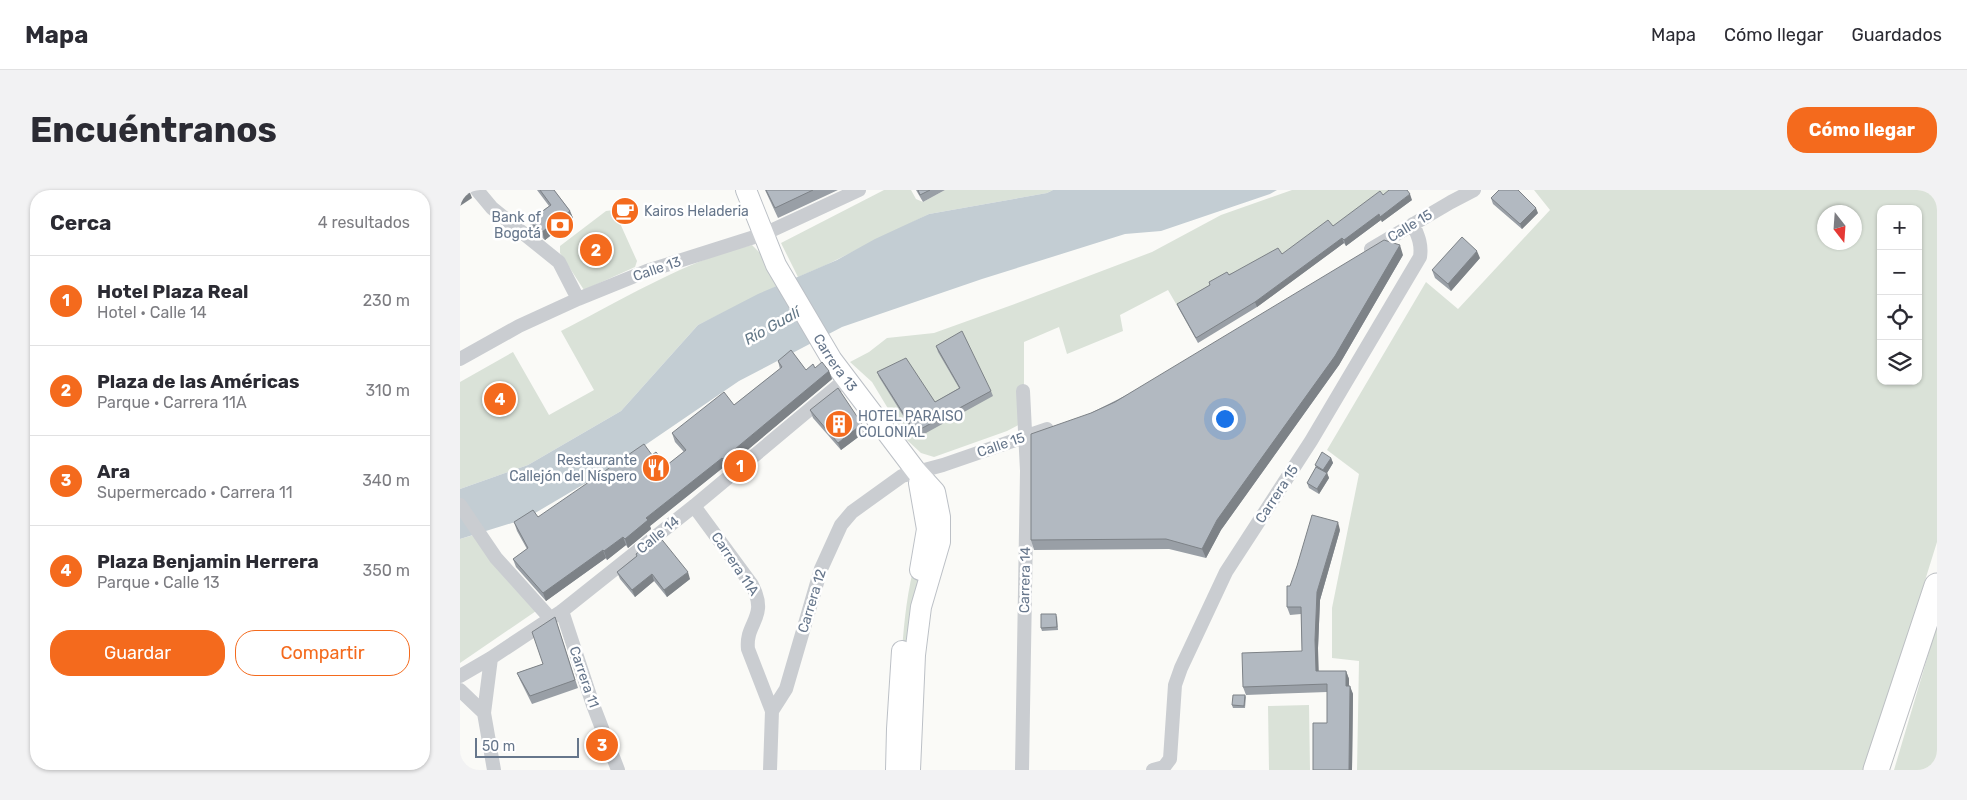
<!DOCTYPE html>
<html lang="es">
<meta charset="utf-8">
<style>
:root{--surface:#fff;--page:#f2f2f3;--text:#2b2b33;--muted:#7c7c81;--line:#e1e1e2;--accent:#f46a1d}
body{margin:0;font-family:Rubik,sans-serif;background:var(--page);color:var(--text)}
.controls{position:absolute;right:15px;top:15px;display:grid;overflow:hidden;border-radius:10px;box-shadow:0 1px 4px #0004}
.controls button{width:45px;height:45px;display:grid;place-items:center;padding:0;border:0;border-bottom:1px solid var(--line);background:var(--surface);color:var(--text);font:25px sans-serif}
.compass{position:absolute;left:1357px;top:15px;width:45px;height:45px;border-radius:50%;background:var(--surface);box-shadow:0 1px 4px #0004;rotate:163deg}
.scale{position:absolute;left:15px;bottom:12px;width:104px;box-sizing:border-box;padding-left:5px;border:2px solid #66768b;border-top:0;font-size:14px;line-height:18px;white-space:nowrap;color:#66768b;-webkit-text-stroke:4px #fff;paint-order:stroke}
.you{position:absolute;left:764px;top:228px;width:18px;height:18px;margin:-12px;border:4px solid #fff;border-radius:50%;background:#1a73e8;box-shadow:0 0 0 8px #1a73e833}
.badge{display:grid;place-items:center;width:32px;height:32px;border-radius:50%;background:var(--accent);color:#fff;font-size:16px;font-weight:700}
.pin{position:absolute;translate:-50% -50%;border:2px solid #fff;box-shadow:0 1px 5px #0006}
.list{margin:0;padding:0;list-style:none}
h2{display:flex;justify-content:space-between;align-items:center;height:65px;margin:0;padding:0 20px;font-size:21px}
h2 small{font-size:16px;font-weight:400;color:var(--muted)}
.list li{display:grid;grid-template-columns:32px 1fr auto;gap:15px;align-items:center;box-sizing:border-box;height:90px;padding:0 20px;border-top:1px solid var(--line)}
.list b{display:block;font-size:19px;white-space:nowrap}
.list p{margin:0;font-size:16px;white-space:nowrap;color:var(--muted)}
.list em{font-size:16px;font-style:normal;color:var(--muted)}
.actions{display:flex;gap:10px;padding:15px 20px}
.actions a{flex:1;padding:11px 0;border:1px solid var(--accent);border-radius:20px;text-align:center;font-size:18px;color:var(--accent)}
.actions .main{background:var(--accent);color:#fff}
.icon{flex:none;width:28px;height:28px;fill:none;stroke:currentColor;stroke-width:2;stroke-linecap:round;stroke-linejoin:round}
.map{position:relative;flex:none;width:1477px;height:580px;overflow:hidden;border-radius:20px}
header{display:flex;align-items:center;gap:30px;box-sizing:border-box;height:70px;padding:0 25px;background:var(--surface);border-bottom:1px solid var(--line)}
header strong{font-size:24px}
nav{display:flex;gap:28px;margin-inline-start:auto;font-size:18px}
.intro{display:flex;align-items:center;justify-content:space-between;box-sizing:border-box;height:120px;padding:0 30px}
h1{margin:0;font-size:35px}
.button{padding:12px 22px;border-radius:20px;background:var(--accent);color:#fff;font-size:18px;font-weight:700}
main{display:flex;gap:30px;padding:0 30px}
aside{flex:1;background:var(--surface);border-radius:20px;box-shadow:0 1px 4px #0004}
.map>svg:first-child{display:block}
.green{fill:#dae2d8;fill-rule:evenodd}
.water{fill:#c3cdd3}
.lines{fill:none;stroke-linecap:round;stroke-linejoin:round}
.secondary-casing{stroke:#bcc0c6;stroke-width:22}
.highway-casing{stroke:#bcbfc3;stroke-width:27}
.street{stroke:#cacdd1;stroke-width:14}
.secondary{stroke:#fff;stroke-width:20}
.highway{stroke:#fff;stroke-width:25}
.wall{fill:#999fa6}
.shaded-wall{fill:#7d8287}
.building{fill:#b2b9c1;stroke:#7d8287}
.labels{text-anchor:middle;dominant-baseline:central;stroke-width:5;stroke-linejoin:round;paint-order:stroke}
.poi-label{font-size:14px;fill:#66768b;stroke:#fff;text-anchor:start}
.street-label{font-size:14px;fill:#66768b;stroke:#fff}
.water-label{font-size:15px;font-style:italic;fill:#627786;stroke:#fff}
</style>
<header>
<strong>Mapa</strong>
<nav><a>Mapa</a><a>Cómo llegar</a><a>Guardados</a></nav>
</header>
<div class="intro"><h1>Encuéntranos</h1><a class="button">Cómo llegar</a></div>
<main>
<aside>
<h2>Cerca<small>4 resultados</small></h2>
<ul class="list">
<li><span class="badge">1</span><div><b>Hotel Plaza Real</b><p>Hotel · Calle 14</p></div><em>230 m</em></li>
<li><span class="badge">2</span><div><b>Plaza de las Américas</b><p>Parque · Carrera 11A</p></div><em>310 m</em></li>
<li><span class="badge">3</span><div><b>Ara</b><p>Supermercado · Carrera 11</p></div><em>340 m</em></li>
<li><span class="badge">4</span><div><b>Plaza Benjamin Herrera</b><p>Parque · Calle 13</p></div><em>350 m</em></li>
</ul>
<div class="actions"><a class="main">Guardar</a><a>Compartir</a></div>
</aside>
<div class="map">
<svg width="1477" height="580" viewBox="0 0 1477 580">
<rect width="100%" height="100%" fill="#fafaf7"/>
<!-- green -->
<path class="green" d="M 424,0 L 451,0 L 456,9 L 463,12 L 485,0 L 593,0 L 587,3 L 469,24 L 366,75 L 338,87 L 321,53 Z
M 832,0 L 939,0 L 824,70 L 719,119 L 708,100 L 660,125 L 663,141 L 607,164 L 599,137 L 564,152 L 564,232 L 547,241 L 474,267 L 461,263 L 447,250 L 412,192 L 390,172 L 409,162 L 427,148 L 474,143 L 552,115 L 692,62 L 761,25 Z
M 1074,0 L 1477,0 L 1477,352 L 1406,580 L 897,580 L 899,471 L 872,468 L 872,418 L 899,284 L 867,260 L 966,92 L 998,119 L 1090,20 ZM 1421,19 L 1458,19 L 1458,191 L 1421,191 ZM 1364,22 L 1394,22 L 1394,52 L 1364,52 Z
M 154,20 L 177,71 L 175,77 L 124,100 L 100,63 L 100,56 L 146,21 Z
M 292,55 L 302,65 L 319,95 L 238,135 L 161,221 L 68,275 L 0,299 L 0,192 L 53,162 L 89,225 L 134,200 L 101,141 C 160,111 228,69 292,55 Z
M 472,325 L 440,509 C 442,446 445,382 472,325 Z
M 17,344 L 79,419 L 0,473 L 0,349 Z
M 1477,435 L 1477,580 L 1434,580 Z
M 849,515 L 850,580 L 809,580 L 808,516 Z"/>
<!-- water -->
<path class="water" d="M 593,0 L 817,0 L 810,4 L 701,41 L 665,44 L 522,89 L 382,137 L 279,191 L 153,277 L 65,329 L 0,349 L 0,299 L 68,275 L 161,221 L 238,135 L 298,104 L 377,70 L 415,49 L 469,24 L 587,3 Z"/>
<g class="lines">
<defs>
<g id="secondary">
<path id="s1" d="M 286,0 L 316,75 L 372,170 L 456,281 L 475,302 L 480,327 L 480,352 L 461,417 L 455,465 L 450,580"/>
<path d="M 459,293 L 467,339 L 460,380"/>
<path d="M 436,580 L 437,539 L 442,461"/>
</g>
<path id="highway" d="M 1416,580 L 1477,396"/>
</defs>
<!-- secondary casing -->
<use href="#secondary" class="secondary-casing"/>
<!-- highway casing -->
<use href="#highway" class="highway-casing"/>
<!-- street -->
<path class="street" d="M 17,0 L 32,18 L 99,72 L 118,109
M 911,59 L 991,12 L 1014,0
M 0,169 L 59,136 L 118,109 L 187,81 L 304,44 L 399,0
M 0,315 L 36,368 L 90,428
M 234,316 L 292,395 C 309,428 285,432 288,459 L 312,521
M 102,421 L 133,515 L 158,580
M 31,468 L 24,523 L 34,580
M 0,486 L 31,468 L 102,421 L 234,316 L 386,189
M 0,500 L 24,523
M 310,580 L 312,521 L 326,499 L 361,379 L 381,335 L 392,322 L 442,286 L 483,275 L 587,239
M 562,580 L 567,281 L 563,201
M 693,580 L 704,577 L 710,569 L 715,495 L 721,478 L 766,382 L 851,251 L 960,67 C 962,54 958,46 953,34"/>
<!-- secondary -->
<use href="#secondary" class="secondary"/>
<!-- highway -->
<use href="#highway" class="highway"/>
</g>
<!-- wall -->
<path class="wall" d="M 77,0 L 94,0 L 110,21 L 113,28 L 85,50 L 72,39 L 69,31 L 89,16 Z
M 305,0 L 378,0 L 318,28 Z
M 456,0 L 485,0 L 463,12 Z
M 923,5 L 952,10 L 922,32 L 921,30 L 886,56 L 884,53 L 797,117 L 738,153 L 719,119 L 717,114 L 750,95 L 749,92 L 822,64 L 873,36 Z
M 1031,8 L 1078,23 L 1062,39 L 1033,14 Z
M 943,65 L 879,175 L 761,340 L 746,368 L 709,359 L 574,360 L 571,350 L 631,223 Z
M 1020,68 L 991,101 L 975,88 L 972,80 Z
M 476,156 L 531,201 L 533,206 L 457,248 L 419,187 L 417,182 L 475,212 L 499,198 L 478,162 Z
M 318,171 L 346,180 L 355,178 L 369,181 L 372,189 L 266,278 L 265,276 L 190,336 L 191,339 L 168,358 L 166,355 L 147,370 L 146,368 L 86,411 L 56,377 L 53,369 L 67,359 L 57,341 L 54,332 L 78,327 L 207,275 L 224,262 L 215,252 L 212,243 L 274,215 L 320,179 Z
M 350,220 L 402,234 L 405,242 L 381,260 L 353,228 Z
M 871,268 L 873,273 L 867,283 L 869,288 L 859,304 L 849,298 L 847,293 L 856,278 L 855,275 Z
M 880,340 L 860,410 L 858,458 L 858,481 L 886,481 L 889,489 L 889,496 L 893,504 L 892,580 L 853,580 L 867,533 L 867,502 L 786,505 L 783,497 L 842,461 L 841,424 L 830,425 L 827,417 L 830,396 Z
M 176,364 L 230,389 L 207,407 L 194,391 L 175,407 L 160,389 L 157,382 L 177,366 Z
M 597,426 L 598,440 L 582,441 L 581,438 Z
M 95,427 L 118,498 L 72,514 L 60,490 L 57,483 L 83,474 Z
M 785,505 L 786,507 L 785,518 L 773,518 L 772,515 Z"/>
<!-- shaded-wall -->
<path class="shaded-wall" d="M 9,0 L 12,8 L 0,16 L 0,7 Z
M 950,4 L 952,10 L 922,32 L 920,27 Z
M 1076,18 L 1078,23 L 1062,39 L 1060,34 Z
M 110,21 L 113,28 L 85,50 L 82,42 Z
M 919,24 L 921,30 L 886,56 L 884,50 Z
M 882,48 L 884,53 L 797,117 L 795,112 Z
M 940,55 L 943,65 L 879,175 L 761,340 L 746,368 L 742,359 L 757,330 Z
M 1017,61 L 1020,68 L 991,101 L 988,94 Z
M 369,181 L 372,189 L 371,190 L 266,278 L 263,269 Z
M 402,234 L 405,242 L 381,260 L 378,253 Z
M 262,268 L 265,276 L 190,336 L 191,339 L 168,358 L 165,349 L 186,328 Z
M 871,268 L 873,273 L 867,283 L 869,288 L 859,304 L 857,299 L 865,285 L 863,280 Z
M 878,332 L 880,340 L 860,410 L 858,458 L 859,488 L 856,481 L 855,450 L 857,402 Z
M 163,347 L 166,355 L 147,370 L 144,361 Z
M 143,360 L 146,368 L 86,411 L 83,403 Z
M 228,382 L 230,389 L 207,407 L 204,400 Z
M 192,384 L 194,391 L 175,407 L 172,400 Z
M 886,481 L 889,489 L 889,504 L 886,496 Z
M 890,496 L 893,504 L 892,580 L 889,580 Z"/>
<!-- building -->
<path class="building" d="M 0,0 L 9,0 L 0,7 Z
M 80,0 L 94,0 L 110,21 L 82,42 L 69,31 L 91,15 Z
M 306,0 L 353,0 L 315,18 Z
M 458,0 L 470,0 L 460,5 Z
M 929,0 L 947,0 L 950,4 L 920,27 L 919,24 L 884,50 L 882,48 L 795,112 L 736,148 L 717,114 L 750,95 L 749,92 L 767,82 L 769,85 L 818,58 L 822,64 L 868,30 L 873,36 L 920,1 L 923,5 Z
M 1039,0 L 1058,0 L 1076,18 L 1060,34 L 1031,8 Z
M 1002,47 L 1017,61 L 988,94 L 972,80 Z
M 924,50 L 940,55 L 875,166 L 757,330 L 742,359 L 706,349 L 571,350 L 571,244 L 631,223 L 655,212 Z
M 502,141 L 531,201 L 455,242 L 417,182 L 446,168 L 475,212 L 500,198 L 476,156 Z
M 331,160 L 346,180 L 353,174 L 355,178 L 362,172 L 369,181 L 263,269 L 262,268 L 186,328 L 188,330 L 165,349 L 163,347 L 144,361 L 143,360 L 83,403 L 53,369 L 68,358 L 54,332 L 73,320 L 78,327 L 184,254 L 192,265 L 196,262 L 207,275 L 226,260 L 212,243 L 264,202 L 274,215 L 322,177 L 318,171 Z
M 378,198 L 402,234 L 378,253 L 350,220 Z
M 862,262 L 871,268 L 863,280 L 855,275 Z
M 856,277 L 867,283 L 857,299 L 847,293 Z
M 852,325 L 878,332 L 857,402 L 855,450 L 856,481 L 886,481 L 886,496 L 890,496 L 889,580 L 853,580 L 853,533 L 867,533 L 867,494 L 783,497 L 782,463 L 842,461 L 841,417 L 827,417 L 827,396 L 830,396 L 837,376 Z
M 199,346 L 228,382 L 204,400 L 192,384 L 172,400 L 157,382 L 177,366 L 176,364 Z
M 581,424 L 596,424 L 597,437 L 581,438 Z
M 95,427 L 115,490 L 70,506 L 57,483 L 83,474 L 72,442 Z
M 773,505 L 785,505 L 784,516 L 772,515 Z"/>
<!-- icons -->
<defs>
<symbol id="cafe-disc" viewBox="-11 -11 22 22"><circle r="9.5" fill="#f46a1d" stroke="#fff"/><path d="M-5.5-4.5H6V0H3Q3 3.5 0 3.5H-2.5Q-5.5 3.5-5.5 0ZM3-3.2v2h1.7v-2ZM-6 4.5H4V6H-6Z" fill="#fff"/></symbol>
<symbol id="bank-disc" viewBox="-11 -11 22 22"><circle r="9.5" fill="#f46a1d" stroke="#fff"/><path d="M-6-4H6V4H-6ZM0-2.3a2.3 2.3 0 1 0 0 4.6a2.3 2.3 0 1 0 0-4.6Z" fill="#fff"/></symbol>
<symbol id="building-disc" viewBox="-11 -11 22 22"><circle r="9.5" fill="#f46a1d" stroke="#fff"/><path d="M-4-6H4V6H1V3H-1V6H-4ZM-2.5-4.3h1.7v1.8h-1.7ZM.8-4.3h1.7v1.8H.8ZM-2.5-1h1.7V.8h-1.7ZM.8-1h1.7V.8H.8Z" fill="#fff"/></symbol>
<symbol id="restaurant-disc" viewBox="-11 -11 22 22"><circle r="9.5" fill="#f46a1d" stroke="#fff"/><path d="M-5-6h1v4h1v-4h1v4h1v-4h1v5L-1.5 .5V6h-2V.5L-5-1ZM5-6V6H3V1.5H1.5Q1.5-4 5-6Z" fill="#fff"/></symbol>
</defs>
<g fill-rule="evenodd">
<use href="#cafe-disc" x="149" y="5" width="32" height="32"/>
<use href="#bank-disc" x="84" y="19" width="32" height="32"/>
<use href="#building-disc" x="363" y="218" width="32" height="32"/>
<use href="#restaurant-disc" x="180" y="262" width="32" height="32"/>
</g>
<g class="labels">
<!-- poi labels -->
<g class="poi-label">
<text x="184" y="21">Kairos Heladeria</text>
<text x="81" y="27" text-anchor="end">Bank of<tspan x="81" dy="16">Bogotá</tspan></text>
<text x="398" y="226">HOTEL PARAISO<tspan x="398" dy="16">COLONIAL</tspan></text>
<text x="177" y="270" text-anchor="end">Restaurante<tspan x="177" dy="16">Callejón del Níspero</tspan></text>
</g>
<!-- street labels -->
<g class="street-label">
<text transform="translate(950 36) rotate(-31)">Calle 15</text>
<text transform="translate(197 79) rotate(-19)">Calle 13</text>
<text stroke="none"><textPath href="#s1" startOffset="195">Carrera 13</textPath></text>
<text transform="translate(541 255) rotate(-19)">Calle 15</text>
<text transform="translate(817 304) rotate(-57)">Carrera 15</text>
<text transform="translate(198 345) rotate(-39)">Calle 14</text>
<text transform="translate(275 374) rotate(56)">Carrera 11A</text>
<text transform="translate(565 390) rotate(-89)">Carrera 14</text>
<text transform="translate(352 411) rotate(-73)">Carrera 12</text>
<text transform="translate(124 487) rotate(71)">Carrera 11</text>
</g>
<!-- water labels -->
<g class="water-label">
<text transform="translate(312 136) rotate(-29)">Río Gualí</text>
</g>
</g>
</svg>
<div class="controls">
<button>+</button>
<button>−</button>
<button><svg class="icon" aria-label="locate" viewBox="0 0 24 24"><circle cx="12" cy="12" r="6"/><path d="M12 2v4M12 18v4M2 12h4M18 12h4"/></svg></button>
<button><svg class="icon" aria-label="layers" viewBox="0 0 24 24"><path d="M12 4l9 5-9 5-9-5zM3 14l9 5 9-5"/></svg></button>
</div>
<svg class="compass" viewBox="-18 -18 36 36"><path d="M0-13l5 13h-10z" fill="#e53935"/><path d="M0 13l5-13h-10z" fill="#7c7c81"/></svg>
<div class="scale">50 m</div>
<div class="you"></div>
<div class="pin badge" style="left:280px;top:276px">1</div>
<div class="pin badge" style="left:136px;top:60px">2</div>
<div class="pin badge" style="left:142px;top:555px">3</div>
<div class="pin badge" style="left:40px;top:209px">4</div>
</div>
</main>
